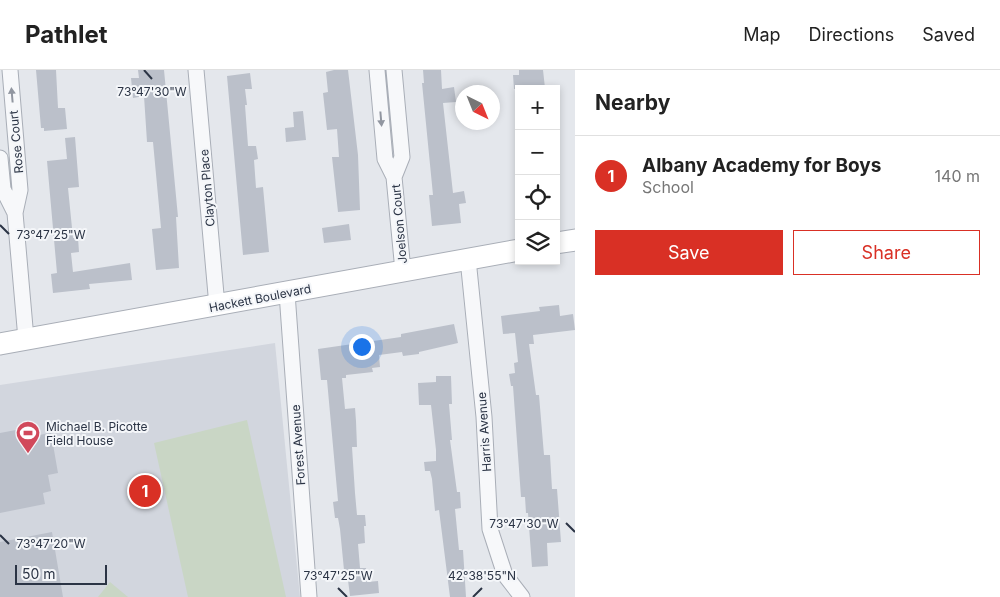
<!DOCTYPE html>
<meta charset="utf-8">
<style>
:root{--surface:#fff;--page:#f6f6f6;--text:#222;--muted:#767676;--line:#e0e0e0;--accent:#d93025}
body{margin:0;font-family:Inter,sans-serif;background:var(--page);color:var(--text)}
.controls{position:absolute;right:15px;top:15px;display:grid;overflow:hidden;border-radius:0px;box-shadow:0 2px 8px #0003}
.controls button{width:45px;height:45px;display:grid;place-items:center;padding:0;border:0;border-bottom:1px solid var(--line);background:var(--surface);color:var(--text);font:25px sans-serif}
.compass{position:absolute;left:455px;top:15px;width:45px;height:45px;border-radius:50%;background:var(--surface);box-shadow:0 2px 8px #0003;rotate:137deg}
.scale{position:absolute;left:15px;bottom:12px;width:92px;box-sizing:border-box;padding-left:5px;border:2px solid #2b3445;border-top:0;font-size:14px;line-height:18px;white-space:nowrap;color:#2b3445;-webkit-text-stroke:4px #f4f6f9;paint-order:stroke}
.you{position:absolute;left:361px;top:276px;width:18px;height:18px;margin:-12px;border:4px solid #fff;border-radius:50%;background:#1a73e8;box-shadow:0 0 0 8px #1a73e833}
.badge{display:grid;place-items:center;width:32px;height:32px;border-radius:50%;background:var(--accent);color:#fff;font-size:16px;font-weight:700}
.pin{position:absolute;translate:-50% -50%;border:2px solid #fff;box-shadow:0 1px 5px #0006}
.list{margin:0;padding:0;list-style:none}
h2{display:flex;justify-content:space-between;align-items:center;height:65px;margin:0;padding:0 20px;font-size:21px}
h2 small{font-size:16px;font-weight:400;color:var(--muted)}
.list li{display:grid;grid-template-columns:32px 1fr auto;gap:15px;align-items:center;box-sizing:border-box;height:80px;padding:0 20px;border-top:1px solid var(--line)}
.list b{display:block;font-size:19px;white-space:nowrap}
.list p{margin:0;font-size:16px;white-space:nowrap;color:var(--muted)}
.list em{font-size:16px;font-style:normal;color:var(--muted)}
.actions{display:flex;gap:10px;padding:15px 20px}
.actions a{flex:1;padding:11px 0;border:1px solid var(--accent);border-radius:0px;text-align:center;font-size:18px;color:var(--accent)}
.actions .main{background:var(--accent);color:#fff}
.icon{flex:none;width:28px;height:28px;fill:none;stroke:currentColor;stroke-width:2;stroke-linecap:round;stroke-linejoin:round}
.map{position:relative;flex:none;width:575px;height:527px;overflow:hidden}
header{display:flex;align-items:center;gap:30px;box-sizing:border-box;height:70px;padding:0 25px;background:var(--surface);border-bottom:1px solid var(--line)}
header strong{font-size:24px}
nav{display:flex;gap:28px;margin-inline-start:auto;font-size:18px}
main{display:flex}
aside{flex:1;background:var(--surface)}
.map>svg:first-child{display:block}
.built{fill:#d2d6de}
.green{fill:#c9d6c5}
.building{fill:#bbc0ca}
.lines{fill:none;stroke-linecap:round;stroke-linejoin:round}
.street-casing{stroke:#a9aeb7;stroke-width:17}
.secondary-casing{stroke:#a9aeb7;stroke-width:23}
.street{stroke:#f7f8fa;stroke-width:15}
.secondary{stroke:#fff;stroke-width:21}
.oneway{fill:#9196a0}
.ticks{fill:none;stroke:#2b3445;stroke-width:2}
.labels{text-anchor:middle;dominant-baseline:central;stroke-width:4;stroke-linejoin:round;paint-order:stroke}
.street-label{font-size:12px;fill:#2b3445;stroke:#f4f6f9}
.poi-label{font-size:12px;fill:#2b3445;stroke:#f4f6f9;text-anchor:start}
.ticks-label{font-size:12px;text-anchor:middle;fill:#2b3445;stroke:#f4f6f9;stroke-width:4;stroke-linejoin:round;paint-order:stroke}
</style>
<header>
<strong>Pathlet</strong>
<nav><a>Map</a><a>Directions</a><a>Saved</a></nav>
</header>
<main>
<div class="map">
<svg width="575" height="527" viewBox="0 0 575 527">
<rect width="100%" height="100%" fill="#e4e7ec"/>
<!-- built -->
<path class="built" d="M 275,273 L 300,527 L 0,527 L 0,315 Z"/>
<!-- green -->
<path class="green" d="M 247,350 L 286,527 L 188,527 L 154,373 Z
M 110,512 L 128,527 L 98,527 Z"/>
<!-- building -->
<path class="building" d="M 36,0 L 56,0 L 58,38 L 65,38 L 67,59 L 44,61 L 44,58 L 41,58 Z
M 138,0 L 164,0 L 178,147 L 176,147 L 179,198 L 156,200 L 152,159 L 161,158 L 153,72 L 147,72 L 144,26 L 133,28 L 131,8 L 139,8 Z
M 334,0 L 348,0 L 358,85 L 360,140 L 338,142 L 332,87 L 339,87 L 337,59 L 327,60 L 323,23 L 328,22 L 326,2 Z
M 423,0 L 441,0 L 442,19 L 454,17 L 456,32 L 443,33 L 453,123 L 464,121 L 466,133 L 459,134 L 461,153 L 432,156 L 429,125 L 433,125 L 422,13 L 424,13 Z
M 519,0 L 543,0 L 545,18 L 514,19 L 513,5 L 519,5 Z
M 250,3 L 252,19 L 245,19 L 247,35 L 245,35 L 248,76 L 256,76 L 258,89 L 254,90 L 256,118 L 263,117 L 269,182 L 243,185 L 227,6 Z
M 303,41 L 306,70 L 286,72 L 285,58 L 294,57 L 293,42 Z
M 75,67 L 79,117 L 68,118 L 73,168 L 78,168 L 79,182 L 71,183 L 73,202 L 130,193 L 132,210 L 89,214 L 90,219 L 53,223 L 51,204 L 57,203 L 47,91 L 67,89 L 65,68 Z
M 349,154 L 351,170 L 324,173 L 322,158 Z
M 559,235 L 560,246 L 573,244 L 575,260 L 533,265 L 534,274 L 529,274 L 536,325 L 539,325 L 544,385 L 550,385 L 552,419 L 557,419 L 561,472 L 547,473 L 548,496 L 532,497 L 528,443 L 526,443 L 525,427 L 521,427 L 513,316 L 511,316 L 509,304 L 515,303 L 514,293 L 518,292 L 515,263 L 503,264 L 501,246 L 540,241 L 539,237 Z
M 454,254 L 458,273 L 419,282 L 419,284 L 403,286 L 402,282 L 379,285 L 380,297 L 372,298 L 373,302 L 346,305 L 346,308 L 342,308 L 345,339 L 355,338 L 356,351 L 357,377 L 352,377 L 355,423 L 357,445 L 365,445 L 366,456 L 364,456 L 365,473 L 358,474 L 360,498 L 366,498 L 367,512 L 378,511 L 379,523 L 350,526 L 348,510 L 342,510 L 341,500 L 344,500 L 340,459 L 338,448 L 335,448 L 333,432 L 338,431 L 327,310 L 321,310 L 318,279 L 401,267 L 401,264 Z
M 436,306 L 451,306 L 452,334 L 449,334 L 452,370 L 450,370 L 457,422 L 460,422 L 461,438 L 455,439 L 459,480 L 463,480 L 466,527 L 450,527 L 439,440 L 435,441 L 432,409 L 430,401 L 425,401 L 424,392 L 436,391 L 436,380 L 431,335 L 419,335 L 418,313 L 436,312 Z
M 37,356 L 39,365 L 51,363 L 58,403 L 48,405 L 51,421 L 43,423 L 45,434 L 0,443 L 0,363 Z
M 52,462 L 63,527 L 0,527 L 0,472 Z"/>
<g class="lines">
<defs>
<path id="street" d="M 10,0 L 20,120 L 15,143 L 26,269
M 196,0 L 217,236
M 377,0 L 385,89 L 394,107 L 403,201
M 394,0 L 402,87 L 394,107
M 0,88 L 3,119 L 15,143
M 468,189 L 484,347 L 490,459 L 505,505 L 522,527
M 287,223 L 309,527"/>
<path id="secondary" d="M 556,173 L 575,170
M 0,274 L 519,180"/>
</defs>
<!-- street casing -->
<use href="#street" class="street-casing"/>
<!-- secondary casing -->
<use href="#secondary" class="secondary-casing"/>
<!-- street -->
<use href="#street" class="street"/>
<!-- secondary -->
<use href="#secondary" class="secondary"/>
</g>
<!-- one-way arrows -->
<defs><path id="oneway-solid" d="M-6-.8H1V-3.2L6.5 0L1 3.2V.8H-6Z" transform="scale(1.25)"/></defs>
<g class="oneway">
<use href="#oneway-solid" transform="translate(12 25) rotate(-95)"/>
<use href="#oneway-solid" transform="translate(381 49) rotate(85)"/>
</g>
<!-- ticks -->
<path class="ticks" d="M 144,0 L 152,9M 0,155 L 9,164M 566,453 L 575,462M 0,465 L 9,474M 338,518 L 347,527M 473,527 L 482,518"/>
<!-- icons -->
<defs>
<symbol id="stadium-pin" viewBox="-11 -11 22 30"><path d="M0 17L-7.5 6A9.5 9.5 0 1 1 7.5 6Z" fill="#d1495b" stroke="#f4f6f9"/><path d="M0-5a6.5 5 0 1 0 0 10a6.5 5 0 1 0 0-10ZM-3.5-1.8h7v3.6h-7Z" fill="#fff"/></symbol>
</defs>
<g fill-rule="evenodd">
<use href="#stadium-pin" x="14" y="349" width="28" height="38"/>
</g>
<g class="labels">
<!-- street labels -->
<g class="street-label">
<text transform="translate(16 72) rotate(-95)">Rose Court</text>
<text transform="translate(207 118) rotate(-95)">Clayton Place</text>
<text transform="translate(399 154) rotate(-95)">Joelson Court</text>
<text transform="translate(260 228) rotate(-11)">Hackett Boulevard</text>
<text transform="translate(484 362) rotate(-94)">Harris Avenue</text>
<text transform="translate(298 375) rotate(-94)">Forest Avenue</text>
</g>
<!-- poi labels -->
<g class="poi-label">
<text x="46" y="356">Michael B. Picotte<tspan x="46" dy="14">Field House</tspan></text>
</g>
</g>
<g class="ticks-label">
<text x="152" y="26">73°47'30"W</text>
<text x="51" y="169">73°47'25"W</text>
<text x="524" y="458">73°47'30"W</text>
<text x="51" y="478">73°47'20"W</text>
<text x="338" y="510">73°47'25"W</text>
<text x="482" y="510">42°38'55"N</text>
</g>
</svg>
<div class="controls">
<button>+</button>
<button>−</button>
<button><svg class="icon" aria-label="locate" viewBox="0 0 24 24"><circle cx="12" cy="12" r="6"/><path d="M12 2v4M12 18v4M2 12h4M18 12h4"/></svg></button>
<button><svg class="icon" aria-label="layers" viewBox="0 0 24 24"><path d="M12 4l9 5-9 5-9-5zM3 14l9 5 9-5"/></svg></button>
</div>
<svg class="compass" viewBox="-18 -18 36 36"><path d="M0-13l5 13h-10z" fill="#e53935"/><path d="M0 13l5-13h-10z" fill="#767676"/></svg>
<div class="scale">50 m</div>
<div class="you"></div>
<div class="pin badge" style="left:145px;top:421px">1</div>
</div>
<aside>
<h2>Nearby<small></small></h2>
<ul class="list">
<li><span class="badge">1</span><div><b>Albany Academy for Boys</b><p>School</p></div><em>140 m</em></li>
</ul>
<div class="actions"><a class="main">Save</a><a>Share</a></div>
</aside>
</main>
